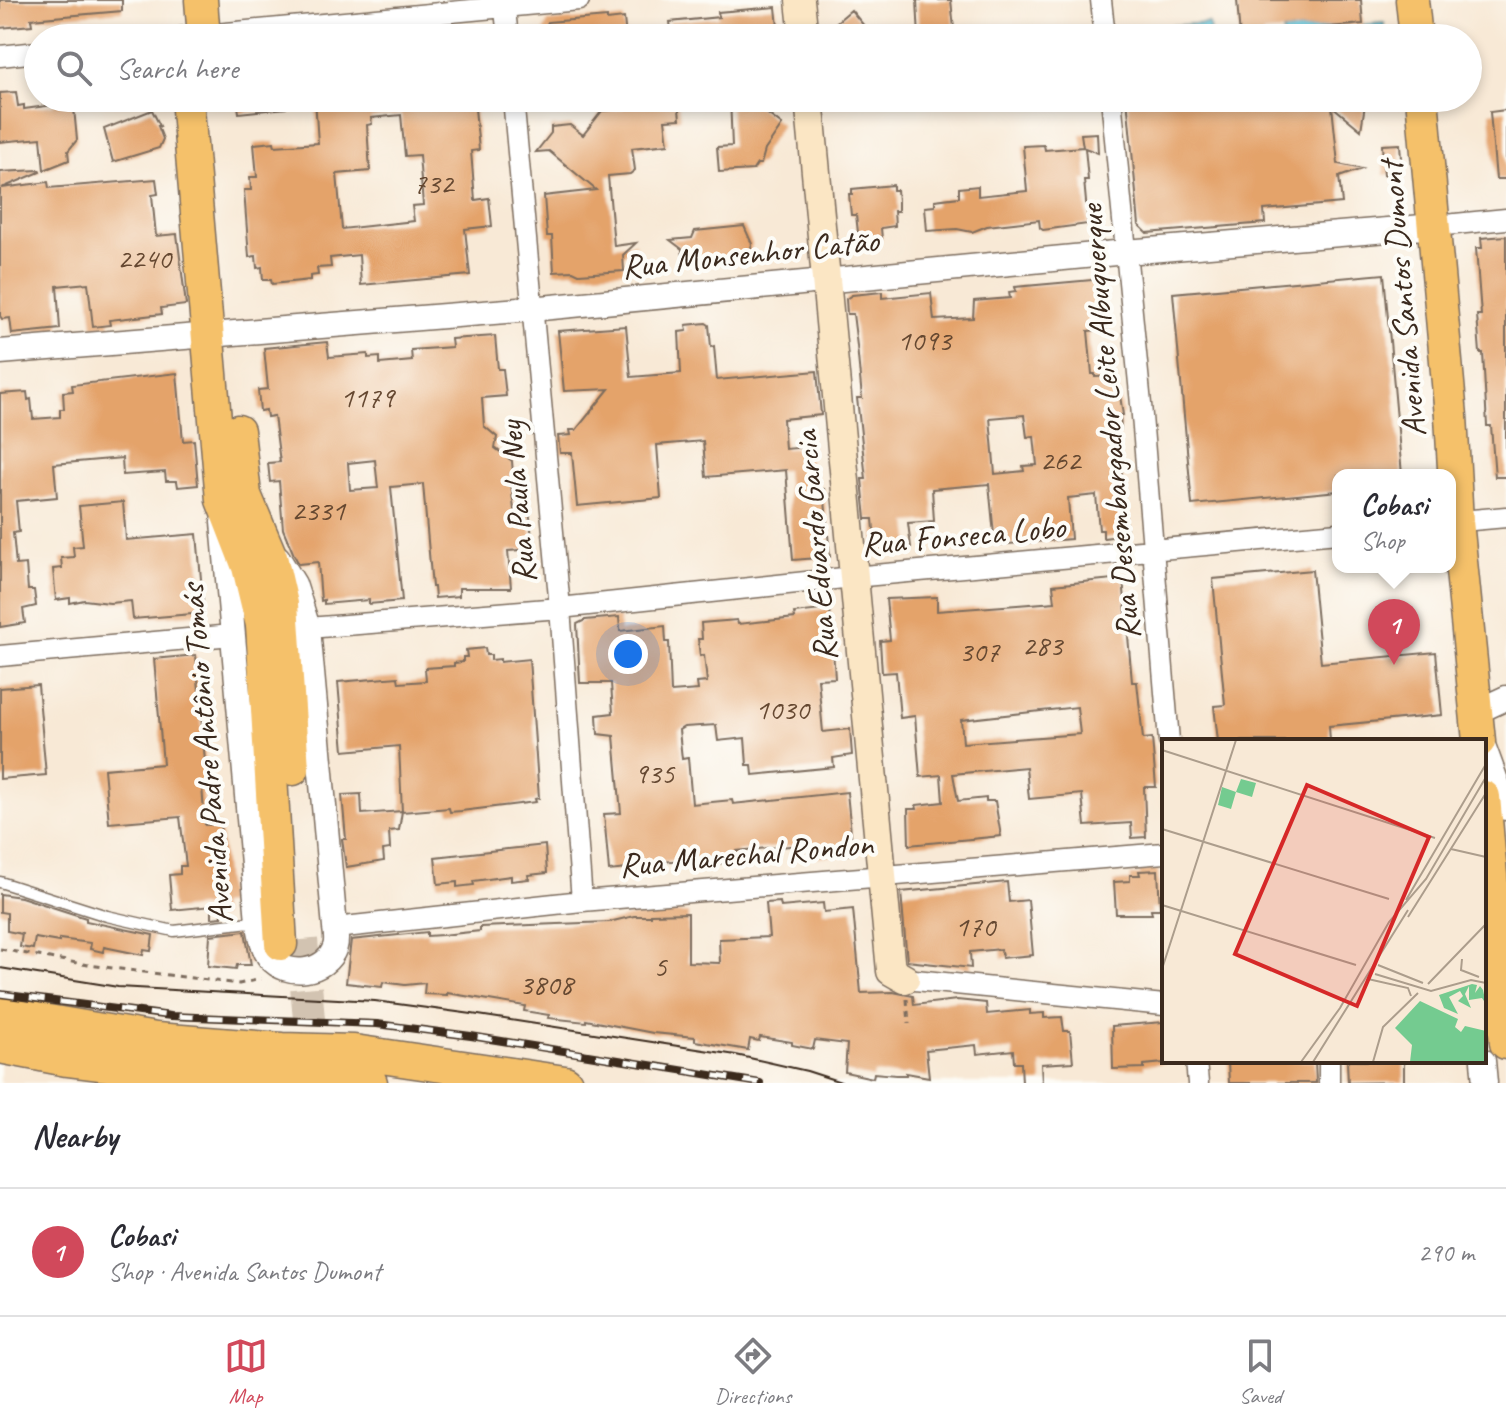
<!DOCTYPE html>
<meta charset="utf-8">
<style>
:root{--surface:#fff;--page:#f7f7f7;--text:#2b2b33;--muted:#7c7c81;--line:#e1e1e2;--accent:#d1495b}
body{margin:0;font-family:Caveat,sans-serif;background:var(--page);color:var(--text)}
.you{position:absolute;left:628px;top:654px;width:28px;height:28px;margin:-20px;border:6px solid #fff;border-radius:50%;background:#1a73e8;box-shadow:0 0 0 12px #1a73e833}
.badge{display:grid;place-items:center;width:52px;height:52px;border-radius:50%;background:var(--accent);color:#fff;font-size:26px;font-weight:700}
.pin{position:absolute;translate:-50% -66px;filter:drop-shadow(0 2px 4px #0008)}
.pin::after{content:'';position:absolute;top:42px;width:28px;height:24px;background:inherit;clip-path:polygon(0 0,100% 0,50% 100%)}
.popup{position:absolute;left:1332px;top:469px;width:124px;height:104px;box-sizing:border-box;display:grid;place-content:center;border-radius:16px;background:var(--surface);filter:drop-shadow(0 2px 6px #0005);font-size:26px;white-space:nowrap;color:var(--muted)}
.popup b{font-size:30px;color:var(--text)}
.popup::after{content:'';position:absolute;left:50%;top:100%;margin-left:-16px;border:16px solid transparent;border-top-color:var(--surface)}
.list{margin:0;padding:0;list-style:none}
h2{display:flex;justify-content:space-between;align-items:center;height:104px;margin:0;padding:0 32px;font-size:34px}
h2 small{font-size:26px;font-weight:400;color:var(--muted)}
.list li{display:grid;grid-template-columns:52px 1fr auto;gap:24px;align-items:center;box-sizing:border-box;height:128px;padding:0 32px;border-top:2px solid var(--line)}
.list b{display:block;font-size:30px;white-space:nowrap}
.list p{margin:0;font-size:26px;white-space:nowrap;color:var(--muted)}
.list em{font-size:26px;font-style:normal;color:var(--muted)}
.icon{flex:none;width:44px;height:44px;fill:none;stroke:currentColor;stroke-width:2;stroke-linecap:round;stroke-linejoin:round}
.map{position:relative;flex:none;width:1506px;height:1083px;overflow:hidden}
.search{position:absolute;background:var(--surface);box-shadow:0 4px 12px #0003;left:24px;right:24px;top:24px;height:88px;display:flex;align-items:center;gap:20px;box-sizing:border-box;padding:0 28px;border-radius:44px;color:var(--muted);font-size:30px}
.sheet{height:232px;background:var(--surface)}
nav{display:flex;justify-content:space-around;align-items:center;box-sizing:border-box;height:112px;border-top:2px solid var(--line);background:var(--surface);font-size:22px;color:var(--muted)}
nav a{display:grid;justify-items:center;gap:4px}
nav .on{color:var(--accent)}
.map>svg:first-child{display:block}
.water{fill:#5cc3d9;stroke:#4c767c;stroke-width:2}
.building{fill:#e4a36a;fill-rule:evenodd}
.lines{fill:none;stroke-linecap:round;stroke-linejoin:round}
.primary-tunnel{stroke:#d2c3b1;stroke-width:32;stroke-dasharray:32 16;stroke-linecap:butt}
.service-casing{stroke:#7d6d5e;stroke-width:13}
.minor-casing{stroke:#7d6d5e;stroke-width:23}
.tertiary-casing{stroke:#7d6d5e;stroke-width:27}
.secondary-casing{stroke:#7d6d5e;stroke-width:31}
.primary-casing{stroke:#7d6d5e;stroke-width:35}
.trunk-casing{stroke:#7d6d5e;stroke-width:37}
.path{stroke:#7d6d5e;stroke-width:3;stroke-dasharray:6 6;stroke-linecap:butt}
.service{stroke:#fff;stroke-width:10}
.minor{stroke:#fff;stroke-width:20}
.tertiary{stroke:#fff;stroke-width:24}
.secondary{stroke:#fbe6c4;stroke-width:28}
.primary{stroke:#f5c16b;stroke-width:32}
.trunk{stroke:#f5c16b;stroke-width:34}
.tram{stroke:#3b2a1e;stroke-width:2}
.rail-casing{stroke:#3b2a1e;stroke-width:8}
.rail{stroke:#fdfcf7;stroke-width:5;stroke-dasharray:15;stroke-linecap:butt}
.labels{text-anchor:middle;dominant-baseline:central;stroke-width:8;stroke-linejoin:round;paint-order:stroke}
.number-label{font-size:30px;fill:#654831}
.street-label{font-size:34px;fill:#3b2a1e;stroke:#fdfcf7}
.inset-road{fill:none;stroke:#ac9d8c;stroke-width:2}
.view{fill:#d62828;fill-opacity:0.15;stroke:#d62828;stroke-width:4}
.inset-edge{fill:none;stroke:#3b2a1e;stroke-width:4}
</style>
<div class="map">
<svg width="1506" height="1083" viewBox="0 0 1506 1083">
<rect width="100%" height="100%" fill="#fdfcf7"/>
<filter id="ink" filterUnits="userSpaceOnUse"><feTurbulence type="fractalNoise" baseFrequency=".0125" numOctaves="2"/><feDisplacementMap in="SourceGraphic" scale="16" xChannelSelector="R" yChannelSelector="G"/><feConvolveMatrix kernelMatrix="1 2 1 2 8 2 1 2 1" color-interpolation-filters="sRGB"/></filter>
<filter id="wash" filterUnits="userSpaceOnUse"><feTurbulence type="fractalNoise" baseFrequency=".006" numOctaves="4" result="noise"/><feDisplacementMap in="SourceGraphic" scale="32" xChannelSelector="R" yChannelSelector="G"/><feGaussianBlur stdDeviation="1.8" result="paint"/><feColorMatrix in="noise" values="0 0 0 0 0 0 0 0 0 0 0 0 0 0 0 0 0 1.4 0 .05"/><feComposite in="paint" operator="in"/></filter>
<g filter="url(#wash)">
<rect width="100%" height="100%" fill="#f8e9d6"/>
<!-- water -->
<path class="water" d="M 1209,23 L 1210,38 L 1143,38 L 1142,28 Z
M 1384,23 L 1385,38 L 1364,38 L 1363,25 Z
M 1349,25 L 1350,38 L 1283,38 L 1283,31 Z"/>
<g id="blocks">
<!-- building -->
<path class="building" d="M 0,0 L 122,0 L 122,11 L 31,19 L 32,25 L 0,28 Z
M 917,0 L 951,0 L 955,38 L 919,38 Z
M 1237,0 L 1361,0 L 1363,24 L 1263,33 L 1263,38 L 1240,38 Z
M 776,7 L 779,38 L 672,38 L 670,22 L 719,17 L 718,12 Z
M 851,10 L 874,38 L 844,38 L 833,25 Z
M 607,17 L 607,20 L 624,18 L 626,38 L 540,38 L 548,22 Z
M 16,92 L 18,106 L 24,105 L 24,109 L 54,105 L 53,98 L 73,98 L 77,140 L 68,151 L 69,160 L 44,170 L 41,138 L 0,142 L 0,93 Z
M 237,98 L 286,98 L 286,108 L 239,113 Z
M 315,98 L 474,98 L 479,150 L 471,151 L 475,200 L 489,198 L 492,226 L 465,229 L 470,275 L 361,285 L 359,255 L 330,258 L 331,267 L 317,268 L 318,275 L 310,276 L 310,280 L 272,284 L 271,280 L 263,280 L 262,267 L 257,268 L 256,256 L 249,257 L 244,190 L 251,190 L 250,177 L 257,177 L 254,144 L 274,142 L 275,146 L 318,143 ZM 401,115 L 405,156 L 419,155 L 423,205 L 412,206 L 414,221 L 342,229 L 337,174 L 370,171 L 367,125 L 372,124 L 371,118 Z
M 622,98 L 642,98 L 642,103 L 678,100 L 680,119 L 665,120 L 668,144 L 632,148 L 635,170 L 630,174 L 608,176 L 614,246 L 636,243 L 623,255 L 624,271 L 579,274 L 573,271 L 554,272 L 552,236 L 547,236 L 544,196 L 596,190 L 549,151 L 536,152 L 551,133 L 551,127 L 570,125 L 583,135 L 602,111 L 623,109 Z
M 730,98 L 747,98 L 782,125 L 765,150 L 761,164 L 757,164 L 753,170 L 719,172 L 717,147 L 732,146 Z
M 1127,98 L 1366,98 L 1361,130 L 1332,106 L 1338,164 L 1362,169 L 1339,177 L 1342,203 L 1264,210 L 1265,223 L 1147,233 L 1139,225 Z
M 152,110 L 160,126 L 158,126 L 163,139 L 159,148 L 113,162 L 104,129 Z
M 1506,110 L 1506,179 L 1496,179 L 1490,112 Z
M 1097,133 L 1098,153 L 1085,148 L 1088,180 L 1084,180 L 1088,224 L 1043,230 L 1040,228 L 1039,220 L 987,226 L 972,232 L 957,229 L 927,231 L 925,207 L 935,206 L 935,200 L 959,197 L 959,188 L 978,186 L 978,196 L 1027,191 L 1023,146 L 1044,145 L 1045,150 L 1083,147 L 1081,134 Z
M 1400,144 L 1402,173 L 1384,175 L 1382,145 Z
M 39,170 L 40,172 L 2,188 L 48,182 L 49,188 L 156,179 L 158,194 L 152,195 L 156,236 L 177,234 L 186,305 L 161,308 L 162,314 L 109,320 L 110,325 L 93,327 L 88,283 L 57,286 L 60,329 L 12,334 L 10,318 L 2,319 L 0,316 L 0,172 Z
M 893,185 L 893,190 L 897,190 L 898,201 L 898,211 L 894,211 L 895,226 L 881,228 L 882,239 L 859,241 L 856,215 L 851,215 L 849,194 L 852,194 L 852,189 Z
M 744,226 L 752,244 L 749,255 L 732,256 L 727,260 L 684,264 L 682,249 L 670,240 L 692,238 L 695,231 Z
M 1506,236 L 1506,477 L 1495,477 L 1491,426 L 1487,426 L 1483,353 L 1480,353 L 1477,315 L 1481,315 L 1476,248 L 1482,248 L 1481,238 Z
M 1384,274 L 1402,475 L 1338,475 L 1338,491 L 1192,505 L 1173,293 Z
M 1103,279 L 1107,329 L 1088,331 L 1092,374 L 1095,374 L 1095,377 L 1117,376 L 1123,415 L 1120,415 L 1121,429 L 1118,429 L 1127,535 L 1103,538 L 1103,530 L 1099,530 L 1096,495 L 1068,498 L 1071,539 L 995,545 L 989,484 L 932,489 L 934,521 L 908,523 L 911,547 L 876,551 L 873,519 L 866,519 L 862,479 L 866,479 L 857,398 L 862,398 L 857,346 L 853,314 L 847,314 L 846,299 L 852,295 L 882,292 L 882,298 L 931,293 L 934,320 L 973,318 L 974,301 L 1010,298 L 1009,292 L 1016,291 L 1015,287 ZM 1024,415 L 1027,437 L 1034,436 L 1037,465 L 1023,466 L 1024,471 L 995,474 L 990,418 Z
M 706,323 L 709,325 L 711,347 L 714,346 L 717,380 L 817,371 L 821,415 L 783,419 L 785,449 L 808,447 L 812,490 L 824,489 L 830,557 L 793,560 L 786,470 L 706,477 L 703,441 L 657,445 L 661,498 L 577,506 L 572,453 L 560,453 L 558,436 L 571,435 L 570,430 L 576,430 L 609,389 L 564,391 L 558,331 L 626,326 L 631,377 L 681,373 L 679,332 L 687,331 L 686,325 Z
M 495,336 L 498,369 L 503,369 L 506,396 L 482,398 L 484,426 L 497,437 L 495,448 L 512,461 L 513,475 L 510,474 L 514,510 L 529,508 L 533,549 L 508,551 L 511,588 L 459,588 L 459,596 L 435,598 L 434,587 L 432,587 L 423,484 L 391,487 L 402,601 L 369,604 L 369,600 L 324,604 L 324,600 L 321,601 L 318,562 L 299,564 L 294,555 L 283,529 L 279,481 L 270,482 L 268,463 L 280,462 L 274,416 L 267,417 L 266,410 L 260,411 L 258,390 L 268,389 L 264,348 L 327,342 L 329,357 L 368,354 L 368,358 L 380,357 L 380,364 L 412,361 L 411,350 L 452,347 L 451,339 ZM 375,460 L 378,488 L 350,490 L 348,463 Z
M 177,373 L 183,441 L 194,440 L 198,485 L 178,487 L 177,481 L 166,481 L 165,472 L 123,475 L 122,458 L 54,464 L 57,497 L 16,501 L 19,532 L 13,533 L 16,565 L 26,564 L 28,590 L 34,590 L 36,606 L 23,609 L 25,623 L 0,627 L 0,394 L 27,392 L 28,400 L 31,399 L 33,419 L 60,417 L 60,409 L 64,409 L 63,392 L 73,391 L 72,385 Z
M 123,502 L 126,540 L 197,534 L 204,613 L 133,619 L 131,601 L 110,603 L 84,600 L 70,603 L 70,598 L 56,600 L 53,569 L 62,568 L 61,558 L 74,557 L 73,547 L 83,546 L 79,506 Z
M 1312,570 L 1321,663 L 1436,652 L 1442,715 L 1329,726 L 1330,741 L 1218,741 L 1214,706 L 1225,705 L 1213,579 Z
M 1123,578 L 1132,682 L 1137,682 L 1143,739 L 1152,738 L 1156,787 L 1144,787 L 1146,837 L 1132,838 L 1131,823 L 1085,826 L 1082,794 L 1029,799 L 1026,767 L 953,774 L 958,801 L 986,798 L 986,801 L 995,801 L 1001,836 L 909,845 L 908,809 L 917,809 L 916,805 L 943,802 L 941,775 L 920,777 L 915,716 L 900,718 L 896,672 L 882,673 L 880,641 L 890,640 L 886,599 L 937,597 L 937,611 L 1017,605 L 1055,602 L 1053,585 ZM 1077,707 L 1080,734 L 963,743 L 961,720 Z
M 830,609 L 835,678 L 818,679 L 823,732 L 850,729 L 852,755 L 833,758 L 834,767 L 753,775 L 752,765 L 747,765 L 745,738 L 718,741 L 716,725 L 684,727 L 679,730 L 682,759 L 688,758 L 692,804 L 732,800 L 733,804 L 847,792 L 853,854 L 818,857 L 817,845 L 790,846 L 737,851 L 738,862 L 684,866 L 684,860 L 636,864 L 636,868 L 609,871 L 604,814 L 621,813 L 614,736 L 598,734 L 597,715 L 613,713 L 611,683 L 580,683 L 577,624 L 585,620 L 619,617 L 620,631 L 665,626 L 666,642 L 669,642 L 671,692 L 698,690 L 697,683 L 707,682 L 704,655 L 700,656 L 698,639 L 702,639 L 701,623 L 737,620 L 738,624 L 795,618 L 794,613 Z
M 485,648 L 486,655 L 491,655 L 491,660 L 500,659 L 500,662 L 529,659 L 539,798 L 535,799 L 536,802 L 461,811 L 450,812 L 449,808 L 402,812 L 399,746 L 344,751 L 338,682 L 398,677 L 399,683 L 426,681 L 425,668 L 454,666 L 454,663 L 463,662 L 463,657 L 467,657 L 466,650 Z
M 196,655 L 207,785 L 202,786 L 205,825 L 220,824 L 228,904 L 220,905 L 222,917 L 212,918 L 212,906 L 172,910 L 169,875 L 180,874 L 180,866 L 186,866 L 180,817 L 109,823 L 104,769 L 163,764 L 154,659 Z
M 38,685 L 46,775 L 0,779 L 0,688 Z
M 361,794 L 362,814 L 402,811 L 399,830 L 389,831 L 390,849 L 383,850 L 384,861 L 346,867 L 342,839 L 346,839 L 342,795 Z
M 545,845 L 547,873 L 528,875 L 529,879 L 511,881 L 511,876 L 473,881 L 474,885 L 457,887 L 457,882 L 438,884 L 435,857 Z
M 1158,870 L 1160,909 L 1151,909 L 1152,914 L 1116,914 L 1114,882 L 1130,881 L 1130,875 L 1140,875 L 1139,871 Z
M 1007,882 L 1009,902 L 1028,900 L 1033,955 L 1002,958 L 1001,949 L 970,952 L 971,968 L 907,961 L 901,892 Z
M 0,894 L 21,897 L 86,918 L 86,921 L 153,935 L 151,951 L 144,950 L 143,955 L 104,947 L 103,952 L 90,949 L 91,943 L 59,939 L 59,942 L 35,938 L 33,949 L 20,947 L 22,934 L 7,931 L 7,913 L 0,912 Z
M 780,902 L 781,907 L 823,903 L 824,912 L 853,909 L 861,993 L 893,992 L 913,996 L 914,1005 L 957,1000 L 986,1003 L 987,1014 L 1030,1010 L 1030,1014 L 1044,1013 L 1044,1018 L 1062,1017 L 1064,1031 L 1070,1031 L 1073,1062 L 1041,1064 L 1042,1083 L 1022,1083 L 1021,1063 L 1014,1063 L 1013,1050 L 977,1054 L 976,1045 L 926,1050 L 929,1077 L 906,1073 L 906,1075 L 896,1075 L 874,1073 L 873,1078 L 845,1072 L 847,1044 L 815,1040 L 813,1049 L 792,1045 L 792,1042 L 760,1037 L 759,1041 L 750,1039 L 748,1050 L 695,1041 L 695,1037 L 653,1033 L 586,1020 L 586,1022 L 548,1018 L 549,1015 L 524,1011 L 525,1006 L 447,993 L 447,995 L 424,994 L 425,983 L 405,985 L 383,982 L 382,987 L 346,983 L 351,940 L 427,932 L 427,936 L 442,935 L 480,931 L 480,927 L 609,922 L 634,916 L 651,916 L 651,914 L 688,913 L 688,962 L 720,963 L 719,939 L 769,937 L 766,903 Z
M 245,931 L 251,965 L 237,965 L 236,969 L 208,966 L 210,935 Z
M 1164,1022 L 1164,1063 L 1144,1065 L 1144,1068 L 1113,1069 L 1112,1026 Z
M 1228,1061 L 1315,1061 L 1316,1083 L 1229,1083 Z
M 1347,1061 L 1404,1061 L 1404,1082 L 1348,1083 Z"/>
</g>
</g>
<g filter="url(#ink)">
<use href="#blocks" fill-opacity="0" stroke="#7d6d5e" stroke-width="2"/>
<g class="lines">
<!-- primary-tunnel -->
<path class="primary-tunnel" d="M 302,940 L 314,1076"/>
<defs>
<path id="service" d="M 0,882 L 107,916 L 174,931 L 258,921"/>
<path id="minor" d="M 504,0 L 508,38
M 1101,0 L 1105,38
M 173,38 L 579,0
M 0,56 L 38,52
M 513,98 L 560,608 L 582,901
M 1111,98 L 1141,404 L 1169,741
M 1435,226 L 1506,219
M 1450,522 L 1506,517
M 308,628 L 560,608 L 853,577 L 1338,533
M 0,656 L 232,635
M 335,928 L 582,901 L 1164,853
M 905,979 L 1164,1005
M 1196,1061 L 1198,1083
M 1329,1061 L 1329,1083"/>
<path id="tertiary" d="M 0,352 L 531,309 L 1126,252 L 1435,226
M 223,522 L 258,921 C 261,933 262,948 270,958 C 287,978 326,974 335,947 C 337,941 336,934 335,928 L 308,628 L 294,584 L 278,558
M 1476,712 L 1506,698
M 1484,748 L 1506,808
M 1483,1061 L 1485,1083"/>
<path id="secondary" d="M 800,0 L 804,38
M 809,98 L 891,971 L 905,979"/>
<path id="primary" d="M 201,0 L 204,38
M 1412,0 L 1416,38
M 187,98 L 222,500 L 248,567 L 262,625 L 281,944
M 1422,98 L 1451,416 L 1457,521 L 1479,741
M 238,431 L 245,495 L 271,557 L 282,604 L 293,769
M 1484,797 L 1506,1043"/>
<path id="trunk" d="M 0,1014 L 156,1040 L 282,1050 L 354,1052 L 565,1083
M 0,1046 L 67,1059 L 236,1080 L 370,1083"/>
</defs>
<!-- service casing -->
<use href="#service" class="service-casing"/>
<!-- minor casing -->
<use href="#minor" class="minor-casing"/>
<!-- tertiary casing -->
<use href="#tertiary" class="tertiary-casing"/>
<!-- secondary casing -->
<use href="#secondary" class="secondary-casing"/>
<!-- primary casing -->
<use href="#primary" class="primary-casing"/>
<!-- trunk casing -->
<use href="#trunk" class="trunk-casing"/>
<!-- path -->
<path class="path" d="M 0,949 L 88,965 L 239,984 L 261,979
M 907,999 L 909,1024"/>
<!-- service -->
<use href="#service" class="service"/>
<!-- minor -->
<use href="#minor" class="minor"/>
<!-- tertiary -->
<use href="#tertiary" class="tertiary"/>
<!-- secondary -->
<use href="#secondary" class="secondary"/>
<!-- primary -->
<use href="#primary" class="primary"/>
<!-- trunk -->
<use href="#trunk" class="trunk"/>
<!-- tram -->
<path class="tram" d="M 0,968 L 118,987 L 375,1001 L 472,1014 L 736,1055 L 807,1071 L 844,1083"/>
<defs>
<path id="rail" d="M 0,994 L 171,1016 L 377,1024 L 471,1036 L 760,1083"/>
</defs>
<!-- rail casing -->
<use href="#rail" class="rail-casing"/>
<!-- rail -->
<use href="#rail" class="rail"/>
</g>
</g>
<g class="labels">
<!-- number labels -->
<g class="number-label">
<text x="433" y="183">732</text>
<text x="144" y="258">2240</text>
<text x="924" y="340">1093</text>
<text x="367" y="397">1179</text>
<text x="1060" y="460">262</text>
<text x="318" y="510">2331</text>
<text x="1042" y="645">283</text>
<text x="979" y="651">307</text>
<text x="782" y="709">1030</text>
<text x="654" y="773">935</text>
<text x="975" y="926">170</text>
<text x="660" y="966">5</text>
<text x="546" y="984">3808</text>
</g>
<!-- street labels -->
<g class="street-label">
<text transform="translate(750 253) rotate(-6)">Rua Monsenhor Catão</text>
<text transform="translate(1402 299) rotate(-95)">Avenida Santos Dumont</text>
<text transform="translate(1109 422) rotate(-95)">Rua Desembargador Leite Albuquerque</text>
<text transform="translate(517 502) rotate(-95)">Rua Paula Ney</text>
<text transform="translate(963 535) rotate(-5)">Rua Fonseca Lobo</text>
<text transform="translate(815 546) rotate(-95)">Rua Eduardo Garcia</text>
<text transform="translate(206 754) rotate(-95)">Avenida Padre Antônio Tomás</text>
<text transform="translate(746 854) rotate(-5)">Rua Marechal Rondon</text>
</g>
</g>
<!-- overview -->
<g transform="translate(1162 739)">
<rect width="324" height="324" fill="#f8e9d6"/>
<path d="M 79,40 L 94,44 L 90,58 L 74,53 L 69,70 L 56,66 L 60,48 L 74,53 ZM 310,245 L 315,246 L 313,254 L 318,247 L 321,251 L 324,265 L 320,259 L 307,261 L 307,247 L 303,255 L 309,269 L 296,262 L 301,257 L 298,252 L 287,258 L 296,275 L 282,269 L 277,256 ZM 258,262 L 296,280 L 293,288 L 299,293 L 303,287 L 324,292 L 324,323 L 248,323 L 250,306 L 233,289 Z" fill="#74cb90"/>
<path class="inset-road" d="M 0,11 L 273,99M 0,90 L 227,160M 289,110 L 324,118M 244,161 L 324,25M 0,166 L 194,226M 246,178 L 324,54M 300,220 L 299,231 L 317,238M 216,226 L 261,244M 0,230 L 74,1M 213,235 L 269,252 L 309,241 L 324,244M 206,240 L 246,249 L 249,257M 266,245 L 324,185M 139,323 L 178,269 L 227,183 L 264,140 L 324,38M 151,323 L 246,171M 211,323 L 221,288 L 256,254"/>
<path class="view" d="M 145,46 L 267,98 L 195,267 L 73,215 Z"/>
<rect width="324" height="324" class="inset-edge"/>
</g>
</svg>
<div class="you"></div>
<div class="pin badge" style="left:1394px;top:665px">1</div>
<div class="popup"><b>Cobasi</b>Shop</div>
<div class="search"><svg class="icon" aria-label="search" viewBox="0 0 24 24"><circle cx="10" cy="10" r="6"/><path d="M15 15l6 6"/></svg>Search here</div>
</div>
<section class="sheet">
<h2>Nearby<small></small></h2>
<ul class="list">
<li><span class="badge">1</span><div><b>Cobasi</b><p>Shop · Avenida Santos Dumont</p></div><em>290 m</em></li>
</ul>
</section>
<nav>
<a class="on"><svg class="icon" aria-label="map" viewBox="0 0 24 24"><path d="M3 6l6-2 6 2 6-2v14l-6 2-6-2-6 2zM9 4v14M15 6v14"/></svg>Map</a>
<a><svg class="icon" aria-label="directions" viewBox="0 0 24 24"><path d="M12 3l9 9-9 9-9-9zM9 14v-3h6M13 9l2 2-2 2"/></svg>Directions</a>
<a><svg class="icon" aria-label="saved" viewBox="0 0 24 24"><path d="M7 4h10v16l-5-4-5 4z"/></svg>Saved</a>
</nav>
